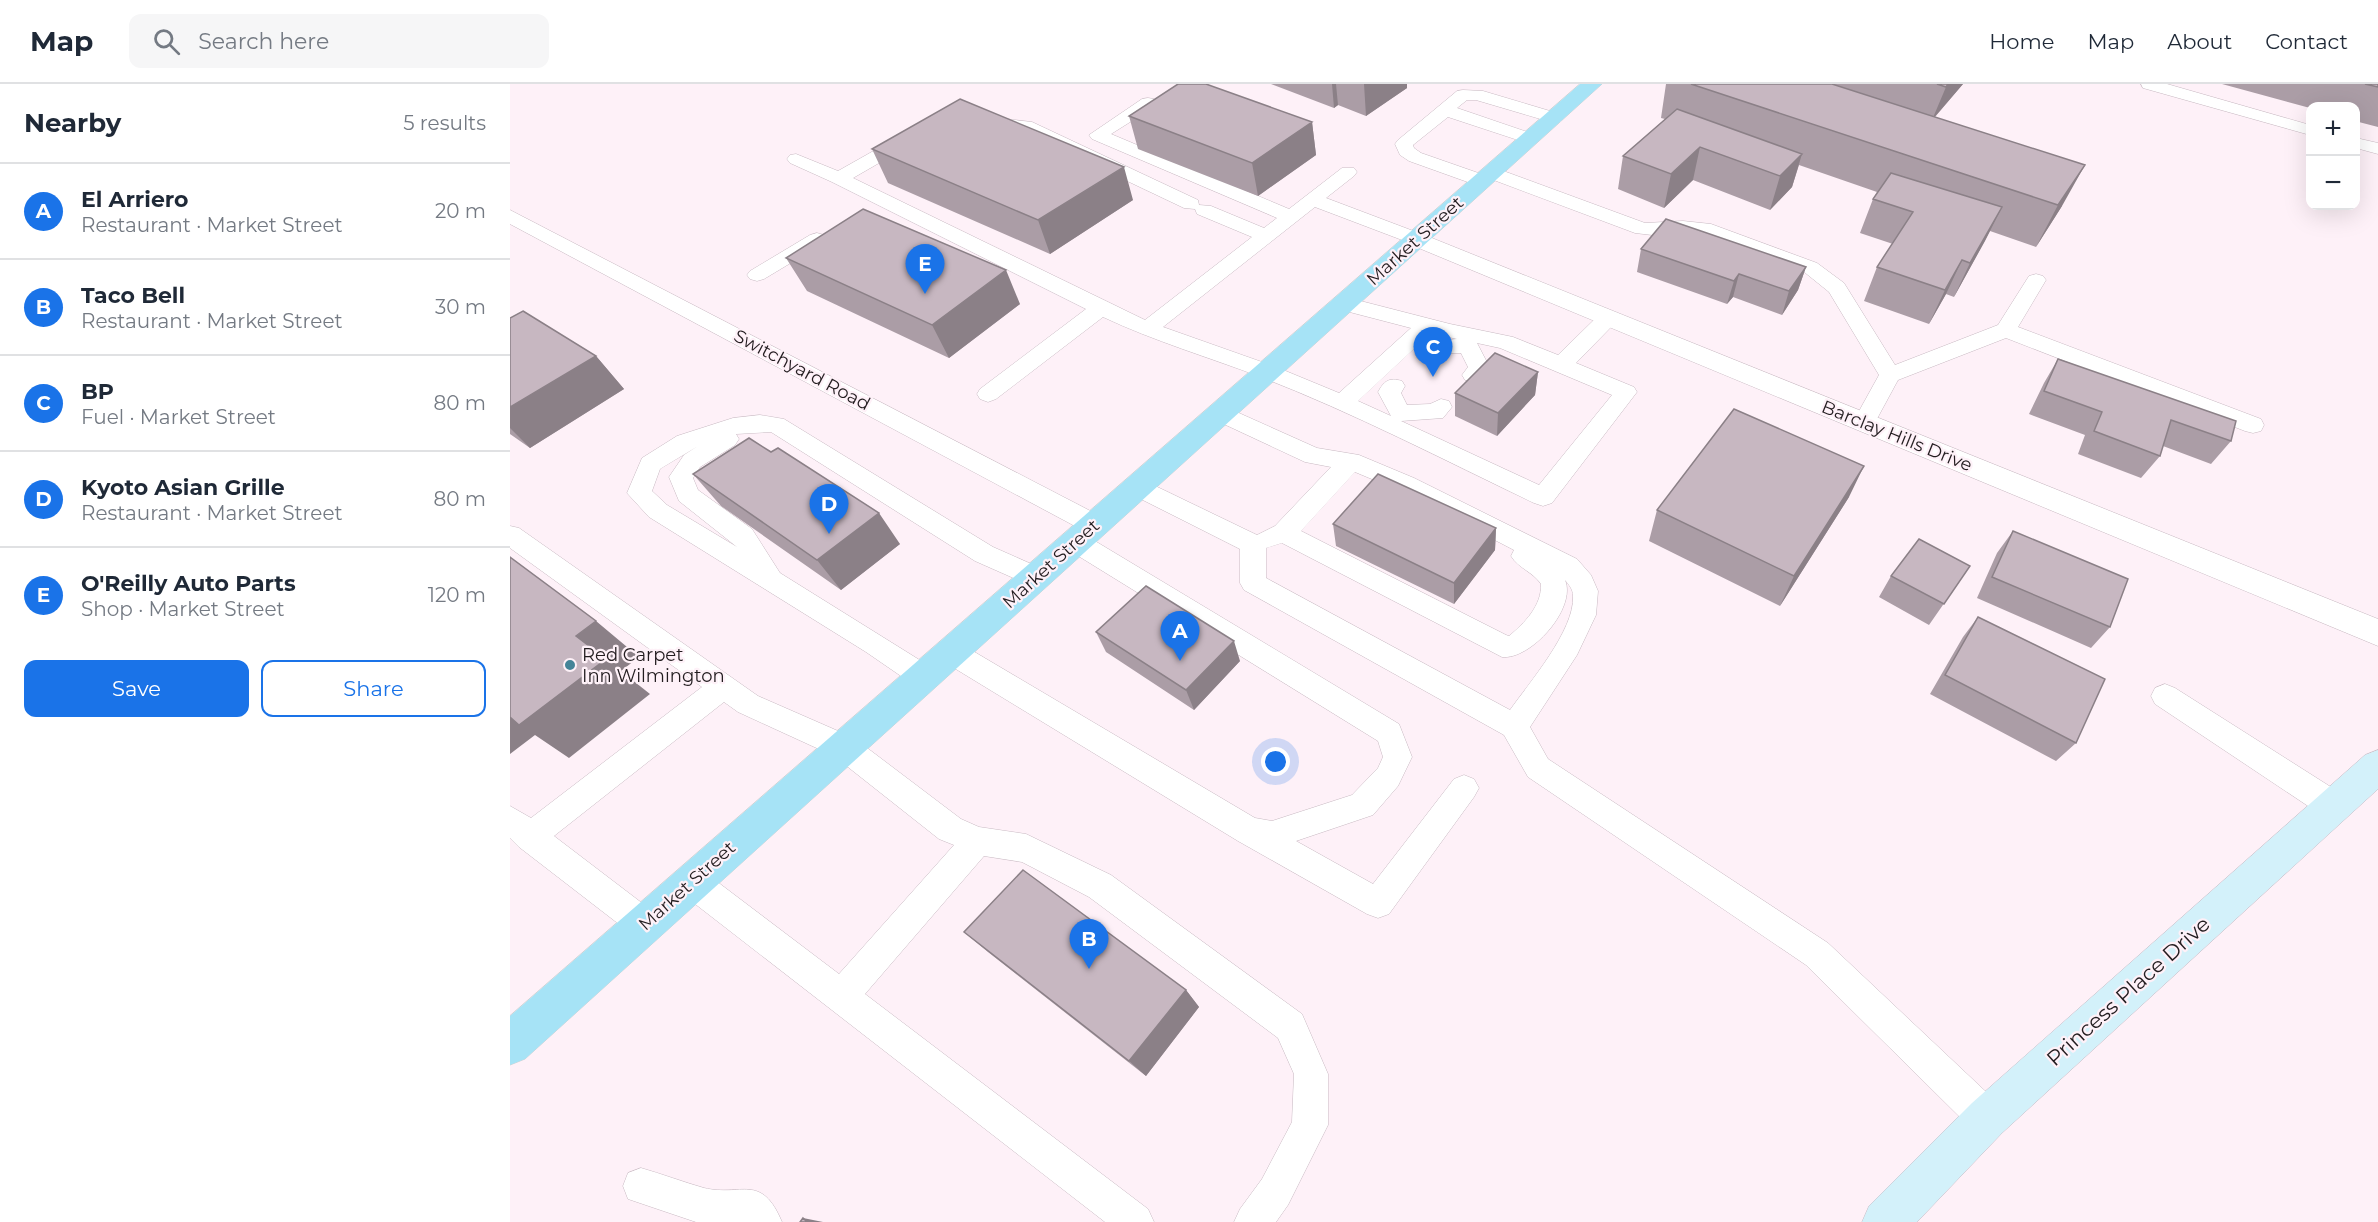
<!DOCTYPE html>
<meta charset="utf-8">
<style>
:root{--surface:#fff;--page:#f6f6f7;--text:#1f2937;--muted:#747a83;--line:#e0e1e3;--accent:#1a73e8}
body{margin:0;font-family:Montserrat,sans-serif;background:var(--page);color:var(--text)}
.controls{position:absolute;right:18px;top:18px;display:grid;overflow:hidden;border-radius:12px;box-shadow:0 6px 24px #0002}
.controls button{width:54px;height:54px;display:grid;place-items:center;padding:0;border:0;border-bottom:2px solid var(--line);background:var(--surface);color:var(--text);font:30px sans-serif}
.you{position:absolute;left:766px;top:678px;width:21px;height:21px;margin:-15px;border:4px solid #fff;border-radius:50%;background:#1a73e8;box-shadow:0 0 0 9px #1a73e833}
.badge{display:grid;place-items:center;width:39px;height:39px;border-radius:50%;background:var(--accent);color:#fff;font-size:20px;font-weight:700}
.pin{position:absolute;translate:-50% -50px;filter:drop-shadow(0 2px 3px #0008)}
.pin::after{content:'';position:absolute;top:32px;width:21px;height:18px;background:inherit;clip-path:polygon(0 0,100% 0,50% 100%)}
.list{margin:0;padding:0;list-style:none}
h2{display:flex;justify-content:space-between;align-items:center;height:78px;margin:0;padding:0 24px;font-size:26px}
h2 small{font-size:20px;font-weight:400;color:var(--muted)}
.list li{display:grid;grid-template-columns:39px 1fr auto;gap:18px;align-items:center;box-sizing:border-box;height:96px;padding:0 24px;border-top:2px solid var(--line)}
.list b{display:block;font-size:22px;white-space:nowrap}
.list p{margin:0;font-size:20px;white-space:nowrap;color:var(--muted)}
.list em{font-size:20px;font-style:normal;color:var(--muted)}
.actions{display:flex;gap:12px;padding:18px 24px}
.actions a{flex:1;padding:14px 0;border:2px solid var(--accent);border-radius:12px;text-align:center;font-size:21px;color:var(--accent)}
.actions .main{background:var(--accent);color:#fff}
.icon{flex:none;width:33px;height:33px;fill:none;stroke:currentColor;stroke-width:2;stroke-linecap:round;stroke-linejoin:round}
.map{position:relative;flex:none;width:1868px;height:1138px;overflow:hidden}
header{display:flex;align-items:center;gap:36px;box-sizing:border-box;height:84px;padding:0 30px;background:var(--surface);border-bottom:2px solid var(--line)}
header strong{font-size:28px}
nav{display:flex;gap:33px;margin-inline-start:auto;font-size:21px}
.search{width:420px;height:54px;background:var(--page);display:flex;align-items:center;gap:15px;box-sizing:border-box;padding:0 21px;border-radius:12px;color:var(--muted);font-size:22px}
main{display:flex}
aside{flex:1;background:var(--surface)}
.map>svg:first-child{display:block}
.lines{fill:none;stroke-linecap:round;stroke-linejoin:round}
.lane-casing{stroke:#c8b9c2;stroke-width:1}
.street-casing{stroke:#c8b9c2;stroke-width:1}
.secondary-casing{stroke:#c8b9c2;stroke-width:1}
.primary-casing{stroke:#d3d2d2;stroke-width:1}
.lane{fill:#fff;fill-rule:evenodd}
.street{fill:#fff;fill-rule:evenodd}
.secondary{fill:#d3f1fa;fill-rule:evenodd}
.primary{fill:#a6e3f6;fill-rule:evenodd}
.wall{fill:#ab9da6}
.shaded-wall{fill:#8b8087}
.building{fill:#c7b7c1;stroke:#8b8087;stroke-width:1.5}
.poi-dot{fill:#448498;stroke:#fef1f8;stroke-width:2}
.labels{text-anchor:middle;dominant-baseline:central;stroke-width:4.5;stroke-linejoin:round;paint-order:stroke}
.street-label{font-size:18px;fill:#221c1f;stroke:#fef1f8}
.poi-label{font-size:18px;fill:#221c1f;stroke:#fef1f8;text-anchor:start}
.near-street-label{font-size:21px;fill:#221c1f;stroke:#fef1f8}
</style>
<header>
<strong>Map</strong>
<div class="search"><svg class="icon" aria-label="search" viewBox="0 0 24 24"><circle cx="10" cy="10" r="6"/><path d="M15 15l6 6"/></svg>Search here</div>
<nav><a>Home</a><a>Map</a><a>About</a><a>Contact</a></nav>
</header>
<main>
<aside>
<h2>Nearby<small>5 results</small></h2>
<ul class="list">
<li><span class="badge">A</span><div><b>El Arriero</b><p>Restaurant · Market Street</p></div><em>20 m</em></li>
<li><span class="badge">B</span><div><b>Taco Bell</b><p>Restaurant · Market Street</p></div><em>30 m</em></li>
<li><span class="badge">C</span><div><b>BP</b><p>Fuel · Market Street</p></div><em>80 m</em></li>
<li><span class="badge">D</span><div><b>Kyoto Asian Grille</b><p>Restaurant · Market Street</p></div><em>80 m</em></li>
<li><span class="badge">E</span><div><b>O'Reilly Auto Parts</b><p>Shop · Market Street</p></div><em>120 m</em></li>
</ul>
<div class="actions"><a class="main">Save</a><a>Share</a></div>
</aside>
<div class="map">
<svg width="1868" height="1138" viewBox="0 0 1868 1138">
<rect width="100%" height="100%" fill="#fef1f8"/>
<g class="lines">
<defs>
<path id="lane" d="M 1631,0 L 1657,0 L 1800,41 L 1800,51 L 1633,4 Z
M 953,6 L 973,7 L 1050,30 L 1053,34 L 1050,38 L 1044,39 L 966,16 L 957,16 L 947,24 L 1026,51 L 1029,55 L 1026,59 L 1020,60 L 938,33 L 903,61 L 904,64 L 911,69 L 974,91 L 973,89 L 976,85 L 988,85 L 1135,139 L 1173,137 L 1201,140 L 1307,179 L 1334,199 L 1385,281 L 1488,241 L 1519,192 L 1526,190 L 1533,192 L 1536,196 L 1508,243 L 1751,335 L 1754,341 L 1751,347 L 1743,349 L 1735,347 L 1496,254 L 1388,296 L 1362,344 L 1354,346 L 1346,344 L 1343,338 L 1369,291 L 1319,208 L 1293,187 L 1198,151 L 1173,149 L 1151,152 L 1125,149 L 981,95 L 982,97 L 980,101 L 966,101 L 899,77 L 890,71 L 885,60 L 888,56 L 947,7 Z
M 638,14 L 644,15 L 647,19 L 644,23 L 601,50 L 779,125 L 832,84 L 844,84 L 847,88 L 844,92 L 816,114 L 914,151 L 917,155 L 914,159 L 900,159 L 805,123 L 653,243 L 766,283 L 829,309 L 901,244 L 828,225 L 825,220 L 828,215 L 835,213 L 940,240 L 1003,253 L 1048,271 L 1091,229 L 1098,227 L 1105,229 L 1108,234 L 1105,239 L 1066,279 L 1124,303 L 1127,308 L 1042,419 L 1033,422 L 1024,419 C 934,376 844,329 751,293 C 698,273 644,257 593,233 L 486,315 L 478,318 L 470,315 L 467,310 L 470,305 L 576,225 L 322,98 L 280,79 L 277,75 L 280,71 L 286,70 L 328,87 L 390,52 L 402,52 L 405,56 L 402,60 L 343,94 L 635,236 L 742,153 L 687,130 L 685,125 L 674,124 L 512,47 L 473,42 L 470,38 L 473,34 L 479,33 L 522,38 L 688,116 L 689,121 L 701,122 L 754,144 L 767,134 L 582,55 L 579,51 L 632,15 ZM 921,249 L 947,255 L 915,258 L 905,270 L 908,275 C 917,278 922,277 929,270 L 951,269 L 958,283 L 952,291 L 955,296 C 968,300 973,295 980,284 L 967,259 L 990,264 L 1102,311 L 1029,401 L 891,337 L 933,334 L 942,323 L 939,317 L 931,315 L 920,320 L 897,321 L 891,309 L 895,302 L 892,297 C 879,293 874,297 868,308 L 881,332 L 848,317 Z
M 1846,54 L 1868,59 L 1868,70 L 1846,64 Z
M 0,126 L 594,434 L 597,441 L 594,448 L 585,450 L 576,448 L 0,140 Z
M 307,149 L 314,151 L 317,155 L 314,159 L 254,195 L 247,197 L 240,195 L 237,191 L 240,187 L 300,151 Z
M 711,321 L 807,364 L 849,371 L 904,394 L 1067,475 L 1081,491 L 1088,507 L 1086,531 L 1067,571 L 1020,643 L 1038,675 L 1318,859 L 1490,1021 L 1495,1034 L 1490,1047 L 1477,1052 L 1464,1047 L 1296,881 L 1018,693 L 994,651 L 734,506 L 730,499 L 730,465 L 619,409 L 615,403 L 619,397 L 627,394 L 635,397 L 747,451 L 765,442 L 821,383 L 795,378 L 703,335 L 700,329 L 703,323 ZM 845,388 L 888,406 L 1004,466 L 1001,472 C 1008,484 1023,488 1031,500 C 1032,521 1015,539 999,552 L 996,551 L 791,447 ZM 772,459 L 992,573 C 1021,576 1067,524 1055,496 C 1059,501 1063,505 1063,512 C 1065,546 1019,599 1000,626 L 756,494 L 756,464 Z
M 250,331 L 274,335 L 483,463 L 535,486 L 539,493 L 535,500 L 526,503 L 517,500 L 465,477 L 261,348 L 226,350 L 229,355 L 225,361 L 190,383 L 183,394 L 188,406 L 242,445 L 270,489 L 424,585 L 428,593 L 424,601 L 414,605 L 404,601 L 356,568 L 139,433 L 117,409 L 132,374 L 167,352 L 223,334 ZM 188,362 L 174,371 L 159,393 L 169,417 L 227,463 L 157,421 L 142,407 L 150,385 Z
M 0,442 L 9,444 L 248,612 L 344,654 L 451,735 L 469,743 L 516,750 L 601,791 L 792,930 L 818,990 L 818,1041 L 778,1121 L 766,1138 L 724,1138 L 730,1125 L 752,1095 L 782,1038 L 784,990 L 768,954 L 579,813 L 512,778 L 474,772 L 355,910 L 638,1125 L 644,1138 L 595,1138 L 171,809 L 166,798 L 171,787 L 182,783 L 193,787 L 329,890 L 444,761 L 429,755 L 324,672 L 228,628 L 214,618 L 44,752 L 145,829 L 150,840 L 145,851 L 134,856 L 123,851 L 9,763 L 0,754 L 0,722 L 21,734 L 192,603 L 0,464 Z
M 566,448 L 575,451 L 889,640 L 902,673 L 888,702 L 863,731 L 786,757 L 863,800 L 944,695 L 954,691 L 964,695 L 969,704 L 964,713 L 879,830 L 868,834 L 857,830 L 728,757 L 431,576 L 428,568 L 431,560 L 441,557 L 451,560 L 745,734 L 762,737 L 842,711 L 868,684 L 873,673 L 868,657 L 557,465 L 554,458 L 557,451 Z
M 1655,600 L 1665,604 L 1835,712 L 1839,722 L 1835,732 L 1824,736 L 1813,732 L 1645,620 L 1641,612 L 1645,604 Z
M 131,1084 C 152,1090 173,1098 194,1104 C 231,1113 251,1088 272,1138 L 186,1138 L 118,1115 L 113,1102 L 118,1089 Z"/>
<path id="street" d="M 907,148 L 1868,535 L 1868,562 L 899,160 L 895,155 L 899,150 Z"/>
<path id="secondary" d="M 1868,666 L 1868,705 L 1492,1049 L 1407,1138 L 1352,1138 L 1359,1122 L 1462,1019 L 1855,671 Z"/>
<path id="primary" d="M 1070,0 L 1092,0 L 15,975 L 0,981 L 0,932 Z"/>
</defs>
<!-- lane casing -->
<use href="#lane" class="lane-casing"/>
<!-- street casing -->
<use href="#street" class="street-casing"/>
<!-- secondary casing -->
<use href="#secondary" class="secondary-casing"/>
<!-- primary casing -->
<use href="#primary" class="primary-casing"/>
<!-- lane -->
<use href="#lane" class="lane"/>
<!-- street -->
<use href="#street" class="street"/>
<!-- secondary -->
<use href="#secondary" class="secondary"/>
<!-- primary -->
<use href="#primary" class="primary"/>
</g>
<!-- wall -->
<path class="wall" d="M 761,0 L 897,0 L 897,4 L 856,32 L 828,21 L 824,24 Z
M 1156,0 L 1453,0 L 1425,33 L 1552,122 L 1526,163 L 1480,147 L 1444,213 L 1436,210 L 1419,240 L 1354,217 L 1367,183 L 1383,160 L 1350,149 L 1363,115 L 1367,108 L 1289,81 L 1282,103 L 1260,126 L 1183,96 L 1154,124 L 1108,105 L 1113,72 L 1155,35 L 1151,34 Z
M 1712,0 L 1868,0 L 1868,43 L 1845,37 L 1845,22 L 1800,22 L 1800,24 Z
M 619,32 L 802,38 L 806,71 L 748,112 L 628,65 Z
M 362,65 L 623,116 L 540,170 L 378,99 Z
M 1131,165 L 1296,183 L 1288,206 L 1272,231 L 1223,213 L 1217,220 L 1127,188 Z
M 276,174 L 510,220 L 439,274 L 297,207 Z
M 0,234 L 86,272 L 114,305 L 20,364 L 0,350 Z
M 1548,275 L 1721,357 L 1701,380 L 1653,362 L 1650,372 L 1631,394 L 1568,370 L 1575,351 L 1519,330 L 1534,299 Z
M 1028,288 L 1025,311 L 987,352 L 945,332 L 945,309 Z
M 183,390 L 390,460 L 331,506 L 211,422 Z
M 1339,413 L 1270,522 L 1139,457 L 1147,426 Z
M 823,440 L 986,444 L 985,466 L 944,520 L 826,462 Z
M 1503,447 L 1600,543 L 1581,564 L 1467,514 L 1487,469 Z
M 1460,482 L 1419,541 L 1369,513 L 1381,492 Z
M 1468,533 L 1566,659 L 1546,677 L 1420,610 L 1453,553 Z
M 586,548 L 730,577 L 684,626 L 596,568 Z
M 454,848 L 676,906 L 689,923 L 636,992 L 478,868 Z"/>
<!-- shaded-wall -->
<path class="shaded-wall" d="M 822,0 L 826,0 L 828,21 L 824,24 Z
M 854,0 L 897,0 L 897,4 L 856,32 Z
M 1438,0 L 1453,0 L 1422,36 L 1436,3 Z
M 802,38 L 806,71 L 748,112 L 742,79 Z
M 1190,63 L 1183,96 L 1154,124 L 1161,90 Z
M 1292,70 L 1282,103 L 1260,126 L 1270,92 Z
M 1575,81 L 1552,122 L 1526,163 L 1548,121 Z
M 614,83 L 623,116 L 540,170 L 528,136 Z
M 1492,123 L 1475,157 L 1444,213 L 1460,179 Z
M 1452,176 L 1436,210 L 1419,240 L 1435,206 Z
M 1296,183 L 1288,206 L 1272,231 L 1279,207 Z
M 496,186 L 510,220 L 439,274 L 422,241 Z
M 1229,190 L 1223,213 L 1217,220 L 1224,197 Z
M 86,272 L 114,305 L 20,364 L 0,344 L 0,323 Z
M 1028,288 L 1025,311 L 987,352 L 988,329 Z
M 1354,382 L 1339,413 L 1270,522 L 1284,492 Z
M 369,429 L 390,460 L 331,506 L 307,476 Z
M 986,444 L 985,466 L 944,520 L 944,499 Z
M 86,537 L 129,573 L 111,587 L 140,610 L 59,674 L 25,651 L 0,670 L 0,629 L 66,552 Z
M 724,557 L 730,577 L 684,626 L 676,606 Z
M 676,906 L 689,923 L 636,992 L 619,977 Z
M 293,1134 L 313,1138 L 297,1138 Z"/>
<!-- building -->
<path class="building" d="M 668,0 L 696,0 L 802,38 L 742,79 L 619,32 Z
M 1181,0 L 1322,0 L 1575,81 L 1548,121 Z
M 1427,0 L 1438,0 L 1436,3 Z
M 1855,0 L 1868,0 L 1868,3 Z
M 450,15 L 614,83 L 528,136 L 362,65 Z
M 1167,25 L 1292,70 L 1270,92 L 1190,63 L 1161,90 L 1113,72 Z
M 1381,89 L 1492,123 L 1460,179 L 1452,176 L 1435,206 L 1367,183 L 1403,128 L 1363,115 Z
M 353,125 L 496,186 L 422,241 L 276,174 Z
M 1156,135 L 1296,183 L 1279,207 L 1229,190 L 1224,197 L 1131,165 Z
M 13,227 L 86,272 L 0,323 L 0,234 Z
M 985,269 L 1028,288 L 988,329 L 945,309 Z
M 1548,275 L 1726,337 L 1721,357 L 1661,336 L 1650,372 L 1584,347 L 1592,328 L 1534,307 Z
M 1224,325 L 1354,382 L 1284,492 L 1147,426 Z
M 239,354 L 261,368 L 268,364 L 369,429 L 307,476 L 183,390 Z
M 868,390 L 986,444 L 944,499 L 823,440 Z
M 1503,447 L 1618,495 L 1600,543 L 1482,493 Z
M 1409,455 L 1460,482 L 1434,520 L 1381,492 Z
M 0,473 L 86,537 L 66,552 L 96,575 L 9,641 L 0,633 Z
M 636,502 L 724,557 L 676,606 L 586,548 Z
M 1468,533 L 1595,595 L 1566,659 L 1435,591 Z
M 513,786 L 676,906 L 619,977 L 454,848 Z
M 293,1134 L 297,1138 L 290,1138 Z"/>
<!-- markers -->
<circle class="poi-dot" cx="60" cy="581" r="6"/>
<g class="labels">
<!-- street labels -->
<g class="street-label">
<text transform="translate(905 157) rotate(-42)">Market Street</text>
<text transform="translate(292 286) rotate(28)">Switchyard Road</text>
<text transform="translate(1387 352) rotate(22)">Barclay Hills Drive</text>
<text transform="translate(541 480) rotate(-42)">Market Street</text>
<text transform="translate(177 802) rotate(-42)">Market Street</text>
</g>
<!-- poi labels -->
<g class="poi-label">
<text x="72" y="571">Red Carpet<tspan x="72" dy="21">Inn Wilmington</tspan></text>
</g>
<!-- near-street labels -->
<g class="near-street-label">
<text transform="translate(1618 907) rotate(-42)">Princess Place Drive</text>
</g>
</g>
</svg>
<div class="controls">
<button>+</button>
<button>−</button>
</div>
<div class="you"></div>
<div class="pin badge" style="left:670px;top:577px">A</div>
<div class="pin badge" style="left:579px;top:885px">B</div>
<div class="pin badge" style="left:923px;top:293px">C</div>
<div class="pin badge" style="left:319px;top:450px">D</div>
<div class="pin badge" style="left:415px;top:210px">E</div>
</div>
</main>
